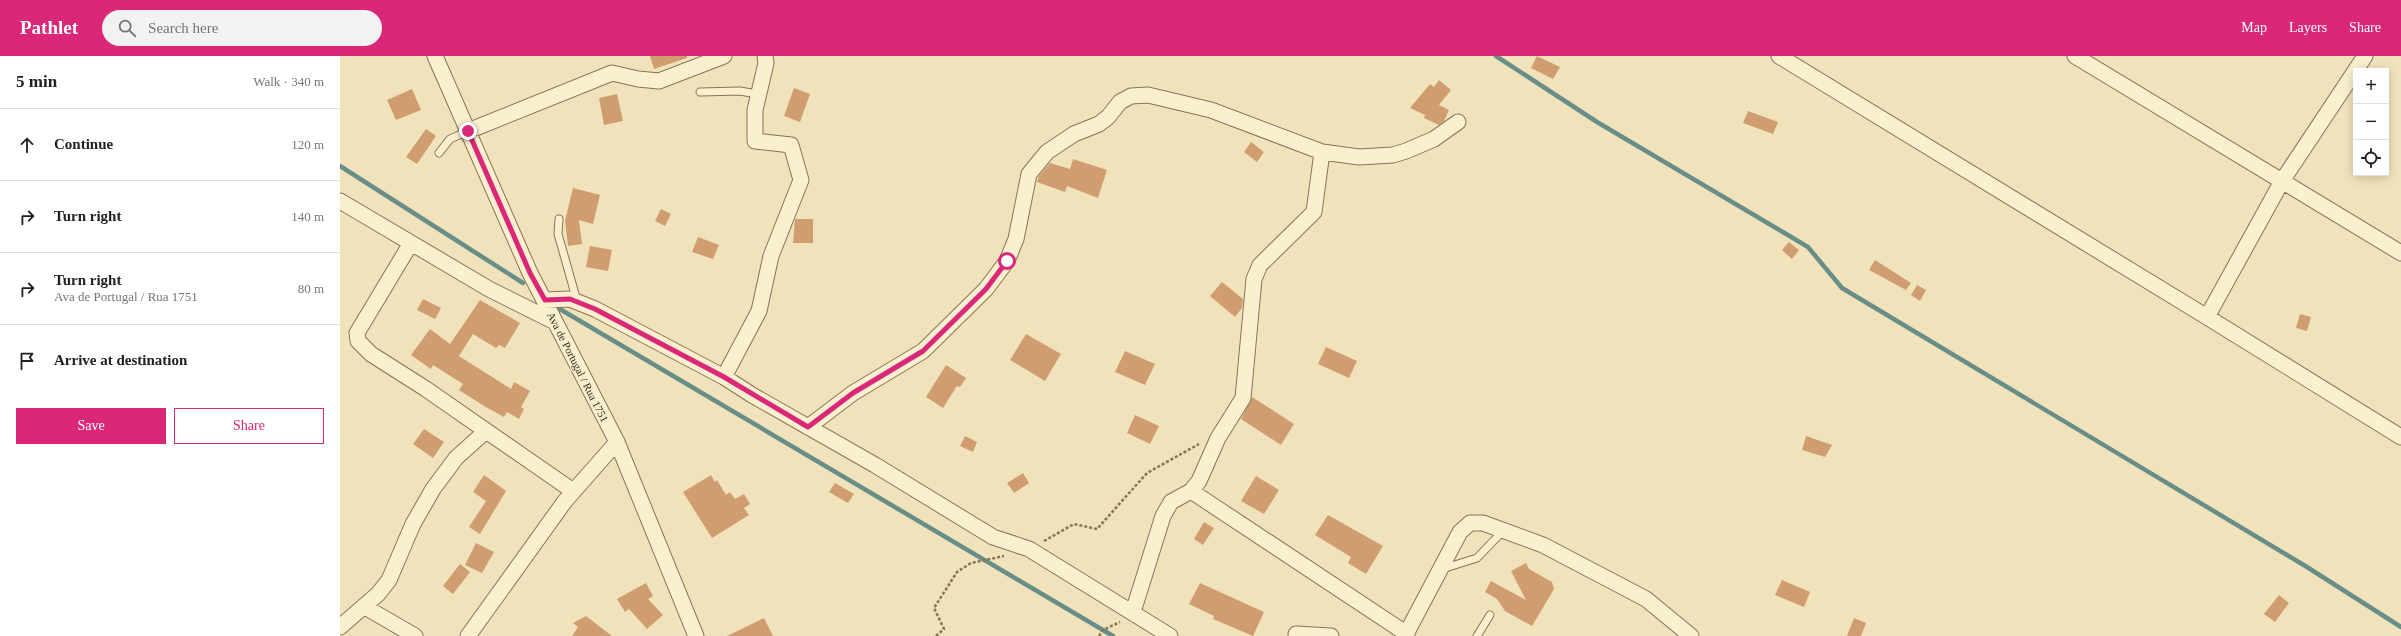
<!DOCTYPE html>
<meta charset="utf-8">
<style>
:root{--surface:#fff;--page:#f2f2f2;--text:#202124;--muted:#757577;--line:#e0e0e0;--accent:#db2777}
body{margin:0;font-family:"Times New Roman",serif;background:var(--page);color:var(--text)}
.controls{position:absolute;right:12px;top:12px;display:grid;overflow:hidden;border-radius:0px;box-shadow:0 2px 10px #0003}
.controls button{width:36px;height:36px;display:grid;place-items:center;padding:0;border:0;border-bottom:1px solid var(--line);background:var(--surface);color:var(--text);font:20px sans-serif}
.stop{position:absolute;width:12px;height:12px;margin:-9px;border:3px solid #db2777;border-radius:50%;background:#fff}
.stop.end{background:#db2777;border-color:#fff;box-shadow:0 1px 4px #0008}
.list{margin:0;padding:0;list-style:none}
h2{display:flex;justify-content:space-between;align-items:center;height:52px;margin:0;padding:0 16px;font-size:17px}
h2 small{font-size:13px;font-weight:400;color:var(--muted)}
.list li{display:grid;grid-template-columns:26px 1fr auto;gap:12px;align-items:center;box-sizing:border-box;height:72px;padding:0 16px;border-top:1px solid var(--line)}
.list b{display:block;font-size:15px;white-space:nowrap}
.list p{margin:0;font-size:13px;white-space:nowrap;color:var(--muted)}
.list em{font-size:13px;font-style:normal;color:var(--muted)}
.actions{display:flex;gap:8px;padding:12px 16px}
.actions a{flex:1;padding:9px 0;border:1px solid var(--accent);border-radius:0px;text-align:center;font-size:14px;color:var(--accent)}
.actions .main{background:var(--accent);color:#fff}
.icon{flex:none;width:22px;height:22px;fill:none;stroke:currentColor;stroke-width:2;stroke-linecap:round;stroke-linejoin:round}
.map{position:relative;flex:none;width:2061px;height:580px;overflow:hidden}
header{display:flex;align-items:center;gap:24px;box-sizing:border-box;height:56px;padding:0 20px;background:var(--accent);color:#fff}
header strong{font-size:19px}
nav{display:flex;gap:22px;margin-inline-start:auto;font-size:14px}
.search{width:280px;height:36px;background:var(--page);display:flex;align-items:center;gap:10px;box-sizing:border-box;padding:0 14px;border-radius:22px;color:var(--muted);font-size:15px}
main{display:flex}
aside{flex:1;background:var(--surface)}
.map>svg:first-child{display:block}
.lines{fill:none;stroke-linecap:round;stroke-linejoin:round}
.stream{stroke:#688e87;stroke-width:4.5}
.building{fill:#d09d70}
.lane-casing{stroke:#887355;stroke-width:9}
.street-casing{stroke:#887355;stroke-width:17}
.path{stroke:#887355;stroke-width:2.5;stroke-dasharray:3 2;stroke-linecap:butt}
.lane{stroke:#faf0d0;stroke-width:7}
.street{stroke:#faf0d0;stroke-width:15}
.route{stroke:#db2777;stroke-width:5}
.labels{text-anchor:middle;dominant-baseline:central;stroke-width:3;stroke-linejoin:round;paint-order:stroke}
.street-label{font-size:11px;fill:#362a1b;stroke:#f7edcc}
</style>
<header>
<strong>Pathlet</strong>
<div class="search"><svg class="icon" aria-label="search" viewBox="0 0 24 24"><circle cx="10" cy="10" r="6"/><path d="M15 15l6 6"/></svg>Search here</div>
<nav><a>Map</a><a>Layers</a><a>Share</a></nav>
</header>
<main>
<aside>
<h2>5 min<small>Walk · 340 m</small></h2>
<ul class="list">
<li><svg class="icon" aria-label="ahead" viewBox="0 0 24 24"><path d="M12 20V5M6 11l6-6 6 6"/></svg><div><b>Continue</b></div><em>120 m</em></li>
<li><svg class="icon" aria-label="right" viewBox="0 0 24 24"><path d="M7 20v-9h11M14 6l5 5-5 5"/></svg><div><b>Turn right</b></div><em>140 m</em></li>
<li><svg class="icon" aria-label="right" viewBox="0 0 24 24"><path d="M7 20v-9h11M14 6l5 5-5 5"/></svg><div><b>Turn right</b><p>Ava de Portugal / Rua 1751</p></div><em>80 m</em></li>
<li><svg class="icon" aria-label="arrive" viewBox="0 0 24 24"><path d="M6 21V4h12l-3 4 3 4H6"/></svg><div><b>Arrive at destination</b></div></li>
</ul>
<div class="actions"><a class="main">Save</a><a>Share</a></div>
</aside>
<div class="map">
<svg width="2061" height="580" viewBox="0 0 2061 580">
<rect width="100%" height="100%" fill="#f0e3bc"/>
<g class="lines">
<!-- stream -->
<path class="stream" d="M 1156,0 L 1257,66 L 1468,191 L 1502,232 L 1967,511 L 2061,571
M 0,110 L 183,227
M 213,249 L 773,580"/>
</g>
<!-- building -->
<path class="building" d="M 310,0 L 347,0 L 347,2 L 314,13 Z
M 1197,0 L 1220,11 L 1213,23 L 1191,12 Z
M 1099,24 L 1111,34 L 1099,49 L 1109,54 L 1104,65 L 1099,69 L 1084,62 L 1085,59 L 1070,52 L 1090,28 L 1094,31 Z
M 454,32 L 470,38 L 460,66 L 444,60 Z
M 72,33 L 81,54 L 56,64 L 47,44 Z
M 277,38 L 283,65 L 264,69 L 259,42 Z
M 1408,55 L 1438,66 L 1433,78 L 1403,67 Z
M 86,73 L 96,80 L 77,108 L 66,101 Z
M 911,86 L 924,96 L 917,106 L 904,96 Z
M 733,103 L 767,114 L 758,142 L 727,130 L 725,136 L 697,126 L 699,120 L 710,107 L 730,113 Z
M 233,132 L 260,139 L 253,168 L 239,164 L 242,188 L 228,190 L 225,165 Z
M 321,153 L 331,158 L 325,170 L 315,165 Z
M 455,163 L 473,163 L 473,187 L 453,187 Z
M 358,181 L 379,189 L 373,203 L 352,196 Z
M 1449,186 L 1459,194 L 1452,203 L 1442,194 Z
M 250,190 L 272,194 L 268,215 L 246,211 Z
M 1535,204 L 1571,227 L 1566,234 L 1529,214 Z
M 882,226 L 903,243 L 902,252 L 895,261 L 870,240 Z
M 1577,229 L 1586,234 L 1580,245 L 1571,239 Z
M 83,243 L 101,252 L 95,263 L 77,254 Z
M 140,244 L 180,267 L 165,292 L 159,289 L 156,292 L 133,278 L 119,300 L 171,333 L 174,326 L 190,335 L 181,351 L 184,353 L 179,363 L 167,356 L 164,361 L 144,350 L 119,334 L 123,328 L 93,309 L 91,313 L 71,299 L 90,273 L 110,288 Z
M 1960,258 L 1971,261 L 1967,275 L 1956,272 Z
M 686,278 L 721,298 L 705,325 L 670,304 Z
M 986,291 L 1017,305 L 1009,322 L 978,308 Z
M 785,295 L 815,308 L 805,329 L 775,316 Z
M 606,309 L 626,322 L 620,331 L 617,330 L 603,352 L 586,341 Z
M 912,341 L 954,368 L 941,389 L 901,363 Z
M 795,359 L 819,370 L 810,388 L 787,377 Z
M 84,373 L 104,386 L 93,402 L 73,388 Z
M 625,380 L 637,386 L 633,396 L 620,390 Z
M 1466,380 L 1492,389 L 1485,401 L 1462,394 Z
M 683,417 L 689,427 L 674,437 L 667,427 Z
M 144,419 L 166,435 L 140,478 L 129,471 L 146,445 L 133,436 Z
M 371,419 L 375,426 L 377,424 L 386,439 L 390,436 L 395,443 L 404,438 L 410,448 L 404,452 L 409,459 L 372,482 L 343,436 Z
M 916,420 L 939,434 L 924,458 L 901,445 Z
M 495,427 L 514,438 L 508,447 L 489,436 Z
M 988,459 L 1043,490 L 1026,518 L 1008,507 L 1011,501 L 975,479 Z
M 864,466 L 874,472 L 863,489 L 854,483 Z
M 136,487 L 154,496 L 142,517 L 125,509 Z
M 1186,507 L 1189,513 L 1212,526 L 1214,533 L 1192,570 L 1165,555 L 1157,543 L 1145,536 L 1151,525 L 1186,544 L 1171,515 Z
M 120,508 L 130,516 L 113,538 L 103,530 Z
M 1442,524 L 1470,536 L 1464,551 L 1435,539 Z
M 306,527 L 313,540 L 308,543 L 323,559 L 307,573 L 289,553 L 285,556 L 277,543 Z
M 860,527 L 924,556 L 913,580 L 873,563 L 874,560 L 849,548 Z
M 1939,539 L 1949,547 L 1935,566 L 1924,558 Z
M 246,560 L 272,580 L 232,580 L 238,571 L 233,567 Z
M 424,562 L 433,580 L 387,580 Z
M 1514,562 L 1526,567 L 1521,580 L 1507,580 Z"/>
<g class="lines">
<defs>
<path id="lane" d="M 360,36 L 400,35 L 417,38
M 99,97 L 110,83 L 128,75
M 219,163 L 218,178 L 237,245
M 1102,513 L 1137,502 L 1163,475
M 1137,580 L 1150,559"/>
<path id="street" d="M 95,0 L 190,217 L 277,386 L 356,580
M 1439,0 L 1867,261 L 1942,125 L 2025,0
M 1735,0 L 2061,197
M 128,75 L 272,17 L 298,23 L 319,25 L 384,0
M 0,145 L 149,233 L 215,266
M 71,187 L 17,277 L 18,285 L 31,298 L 86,333 L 233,435
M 205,244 L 230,243 L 255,253 L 384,321 L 412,339 L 535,409 L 653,481 L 689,493 L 830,580
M 1867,261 L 2061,381
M 384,321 L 419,255 L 431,200 L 461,124 L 451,89 L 415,85 L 415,54 L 426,7 L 425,0
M 468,371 L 513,337 L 583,295 L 646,233 L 667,205 L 676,183 L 689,118 L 707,96 L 734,78 L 759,68 L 768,61 L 780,46 L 791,40 L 808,39 L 871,54 L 982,96 L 1019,101 L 1053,99 L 1066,95 L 1094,83 L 1118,66
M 851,435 L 1067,578
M 25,551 L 75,580
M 793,556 L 823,460 L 831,446 L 851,435 L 859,425 L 878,382 L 903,342 L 914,223 L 920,209 L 974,156 L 982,96
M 0,571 L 38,538 L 49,524 L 73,468 L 93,433 L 116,402 L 146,375
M 128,580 L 225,445 L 277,386
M 956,580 L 956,578 L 991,580
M 1065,580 L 1120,476 L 1130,467 L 1143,467 L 1203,489 L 1306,543 L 1351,580"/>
</defs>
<!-- lane casing -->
<use href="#lane" class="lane-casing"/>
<!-- street casing -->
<use href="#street" class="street-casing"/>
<!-- path -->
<path class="path" d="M 704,485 L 734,468 L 757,473 L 807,417 L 859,388
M 596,580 L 604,573 L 594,552 L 617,516 L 631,507 L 664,500
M 759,580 L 763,574 L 780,566"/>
<!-- lane -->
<use href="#lane" class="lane"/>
<!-- street -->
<use href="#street" class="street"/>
</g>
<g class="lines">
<!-- route -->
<path class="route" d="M 128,75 L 190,217 L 205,244 L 230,243 L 255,253 L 384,321 L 468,371 L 513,337 L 583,295 L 646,233 L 667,205"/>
</g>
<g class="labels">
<!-- street labels -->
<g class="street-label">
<text transform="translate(238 311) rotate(63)">Ava de Portugal / Rua 1751</text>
</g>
</g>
</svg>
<div class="controls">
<button>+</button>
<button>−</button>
<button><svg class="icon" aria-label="locate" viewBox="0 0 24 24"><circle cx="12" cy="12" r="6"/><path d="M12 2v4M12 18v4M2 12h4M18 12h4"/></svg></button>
</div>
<div class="stop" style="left:667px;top:205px"></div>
<div class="stop end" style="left:128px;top:75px"></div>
</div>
</main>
